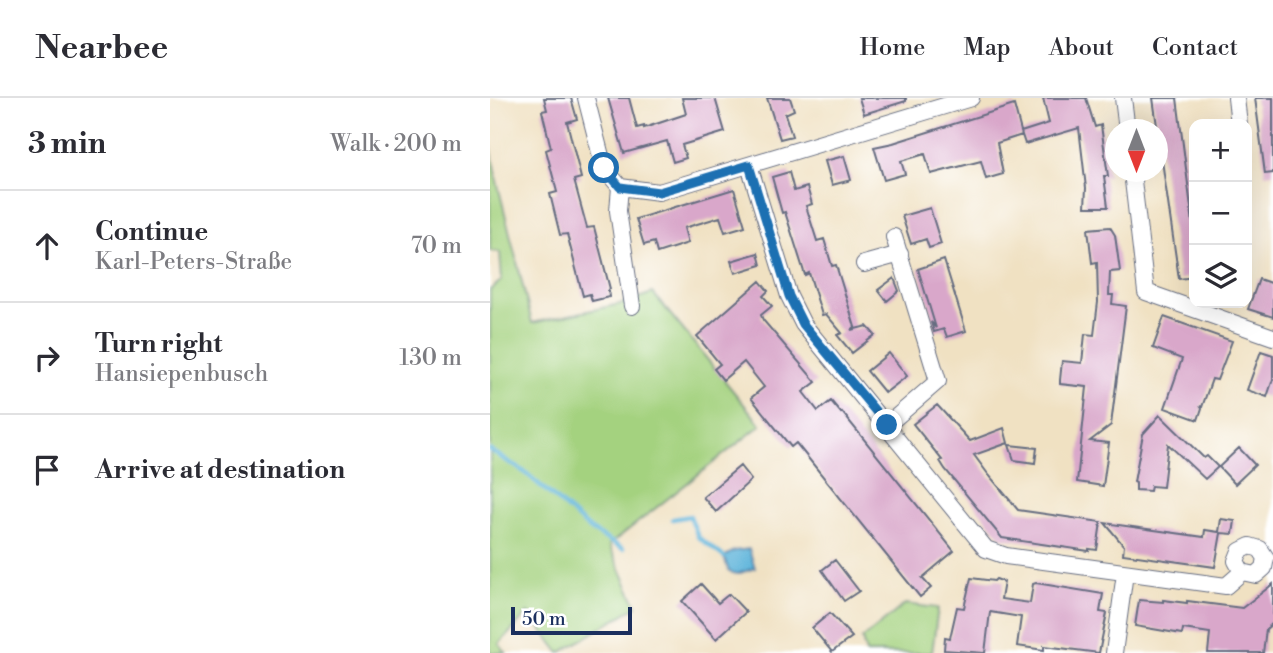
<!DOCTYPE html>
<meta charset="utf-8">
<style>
:root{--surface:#fff;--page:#f7f7f7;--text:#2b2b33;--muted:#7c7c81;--line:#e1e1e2}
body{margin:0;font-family:"Libre Bodoni",serif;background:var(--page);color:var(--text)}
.controls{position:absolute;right:21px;top:21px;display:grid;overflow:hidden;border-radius:14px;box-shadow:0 7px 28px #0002}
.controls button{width:63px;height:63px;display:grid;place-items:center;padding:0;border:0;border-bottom:2px solid var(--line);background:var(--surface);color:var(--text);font:35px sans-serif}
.compass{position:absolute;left:615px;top:21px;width:63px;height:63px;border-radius:50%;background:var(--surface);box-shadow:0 7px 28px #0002;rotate:180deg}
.scale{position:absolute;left:21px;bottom:18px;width:121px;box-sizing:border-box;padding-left:7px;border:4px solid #1b2f5e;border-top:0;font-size:19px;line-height:24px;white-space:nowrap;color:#1b2f5e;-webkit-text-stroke:5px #fff;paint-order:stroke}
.stop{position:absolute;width:21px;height:21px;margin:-16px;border:5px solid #1f6fb2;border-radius:50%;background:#fff}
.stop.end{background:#1f6fb2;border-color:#fff;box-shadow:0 2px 7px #0008}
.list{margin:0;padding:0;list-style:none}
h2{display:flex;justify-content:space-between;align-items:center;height:91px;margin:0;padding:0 28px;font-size:30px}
h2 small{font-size:23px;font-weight:400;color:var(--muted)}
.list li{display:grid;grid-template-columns:46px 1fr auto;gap:21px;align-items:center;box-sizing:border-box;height:112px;padding:0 28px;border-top:2px solid var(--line)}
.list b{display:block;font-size:26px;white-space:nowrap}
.list p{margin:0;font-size:23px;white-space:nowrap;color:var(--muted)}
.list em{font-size:23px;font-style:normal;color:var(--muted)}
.icon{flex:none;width:38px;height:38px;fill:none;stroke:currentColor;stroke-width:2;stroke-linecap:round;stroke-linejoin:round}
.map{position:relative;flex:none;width:783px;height:555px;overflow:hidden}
header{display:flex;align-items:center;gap:42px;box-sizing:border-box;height:98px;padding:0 35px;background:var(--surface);border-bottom:2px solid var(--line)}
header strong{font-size:33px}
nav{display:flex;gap:38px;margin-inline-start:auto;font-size:24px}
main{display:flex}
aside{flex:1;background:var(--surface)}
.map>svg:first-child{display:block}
.green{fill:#a4d27f;stroke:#60806e;stroke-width:2}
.water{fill:#5db4da;stroke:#3c729c;stroke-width:2}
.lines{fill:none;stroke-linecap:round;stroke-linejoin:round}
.stream{stroke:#5db4da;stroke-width:4.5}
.building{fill:#d9a7ca}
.street-casing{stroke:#666d81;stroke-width:18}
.street{stroke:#fff;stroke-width:16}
.route{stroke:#1f6fb2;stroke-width:9}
</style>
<header>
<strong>Nearbee</strong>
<nav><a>Home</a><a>Map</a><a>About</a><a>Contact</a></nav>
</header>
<main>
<aside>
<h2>3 min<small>Walk · 200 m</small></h2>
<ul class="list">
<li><svg class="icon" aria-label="ahead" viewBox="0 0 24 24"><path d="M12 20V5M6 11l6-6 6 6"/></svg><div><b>Continue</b><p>Karl-Peters-Straße</p></div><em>70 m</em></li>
<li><svg class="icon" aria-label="right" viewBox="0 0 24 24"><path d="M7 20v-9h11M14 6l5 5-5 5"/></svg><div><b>Turn right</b><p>Hansiepenbusch</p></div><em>130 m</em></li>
<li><svg class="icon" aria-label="arrive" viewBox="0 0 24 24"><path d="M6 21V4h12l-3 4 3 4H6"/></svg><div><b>Arrive at destination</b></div></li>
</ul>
</aside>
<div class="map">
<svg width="783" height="555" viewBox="0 0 783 555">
<rect width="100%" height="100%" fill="#fff"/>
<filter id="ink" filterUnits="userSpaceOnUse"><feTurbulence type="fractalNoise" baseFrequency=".0143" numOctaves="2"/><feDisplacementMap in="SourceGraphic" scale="14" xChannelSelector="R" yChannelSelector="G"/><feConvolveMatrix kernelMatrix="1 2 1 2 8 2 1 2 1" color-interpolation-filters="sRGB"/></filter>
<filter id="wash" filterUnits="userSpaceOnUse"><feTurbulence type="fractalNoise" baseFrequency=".00686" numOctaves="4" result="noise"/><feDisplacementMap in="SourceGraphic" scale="28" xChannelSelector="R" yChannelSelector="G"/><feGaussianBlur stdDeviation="1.57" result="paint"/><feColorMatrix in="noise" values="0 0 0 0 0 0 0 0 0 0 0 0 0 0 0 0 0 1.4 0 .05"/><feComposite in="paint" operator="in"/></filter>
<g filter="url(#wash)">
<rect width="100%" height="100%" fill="#f0e1c2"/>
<!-- green -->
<path class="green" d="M 0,43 L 6,79 L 42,225 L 130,206 L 163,195 L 271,327 L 119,447 L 147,508 L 70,555 L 38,515 L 9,546 L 16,555 L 0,555 L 0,192 L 12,182 L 10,154 L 0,153 Z
M 415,506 L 448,510 L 442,555 L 376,555 L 372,541 Z"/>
<!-- water -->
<path class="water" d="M 259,451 L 265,470 L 247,476 L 239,474 L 234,459 L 244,453 Z"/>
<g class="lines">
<!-- stream -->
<path class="stream" d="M 0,352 L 36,375 L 101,432 L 133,451
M 183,421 L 200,418 L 208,439 L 234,459"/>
</g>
<g id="blocks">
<!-- building -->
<path class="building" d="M 54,0 L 81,0 L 87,21 L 77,24 L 91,80 L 84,82 L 97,130 L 104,129 L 120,191 L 118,192 L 119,199 L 102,203 L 100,196 L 93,198 L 77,136 L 70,137 L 60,96 L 67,94 L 56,52 L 61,50 L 52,13 L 57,12 Z
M 118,0 L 139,0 L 147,30 L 154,28 L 154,30 L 196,16 L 192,0 L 225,0 L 235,34 L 192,47 L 196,60 L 183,64 L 177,43 L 134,55 Z
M 277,0 L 300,0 L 304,12 L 295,16 L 302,38 L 290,41 Z
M 369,0 L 416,0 L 416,3 L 374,16 Z
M 553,0 L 596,0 L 605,29 L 611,27 L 618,78 L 614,78 L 618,109 L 595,109 L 596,90 L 589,30 L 535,46 L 531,34 L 559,25 Z
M 663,0 L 687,0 L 704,133 L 704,179 L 689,181 Z
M 765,0 L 783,0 L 783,75 L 775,76 Z
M 524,7 L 532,37 L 507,45 L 513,76 L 496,81 L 491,63 L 441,76 L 435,56 L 411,63 L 415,76 L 394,82 L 384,49 L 403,45 Z
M 354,58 L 361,82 L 342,87 L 335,63 Z
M 299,74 L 304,93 L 317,89 L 322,106 L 316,108 L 327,143 L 334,141 L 342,168 L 346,167 L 365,229 L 361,232 L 377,228 L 385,237 L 362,255 L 347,237 L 352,235 L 336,216 L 332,217 L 319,175 L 315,177 L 295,114 L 292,115 L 282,79 Z
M 244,91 L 255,128 L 235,134 L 230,119 L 194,130 L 198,145 L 167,155 L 164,144 L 154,147 L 146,121 Z
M 440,110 L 451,146 L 439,150 L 436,141 L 421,146 L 412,118 Z
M 620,129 L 625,137 L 630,173 L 620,174 L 619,197 L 623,197 L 622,206 L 636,208 L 621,327 L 600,343 L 619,345 L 613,388 L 587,384 L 597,289 L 570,286 L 570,282 L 572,263 L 592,265 L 595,236 L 604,237 L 608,204 L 607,164 L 602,165 L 598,131 Z
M 268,155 L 271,167 L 245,175 L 241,163 Z
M 454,162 L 476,233 L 457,239 L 454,231 L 444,234 L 441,224 L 446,230 L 428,171 Z
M 404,180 L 409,193 L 397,203 L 388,192 Z
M 769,181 L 783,186 L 783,219 L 758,211 Z
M 270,183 L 278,193 L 273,198 L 282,208 L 271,217 L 273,222 L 326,284 L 313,294 L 328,313 L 341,303 L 351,315 L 352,314 L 464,453 L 432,480 L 441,490 L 430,499 L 306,345 L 301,349 L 261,300 L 274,289 L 254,264 L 233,282 L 224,271 L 230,266 L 207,238 Z
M 674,219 L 742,243 L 727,282 L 722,281 L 712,309 L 710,308 L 712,310 L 708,322 L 675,310 L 692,261 L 663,250 Z
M 771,253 L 783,257 L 783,281 L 777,299 L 757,292 Z
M 399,255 L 417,278 L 395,295 L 377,273 Z
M 447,307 L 480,343 L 514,330 L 518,345 L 484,357 L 498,376 L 528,412 L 611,424 L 607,452 L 599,451 L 599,453 L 512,440 L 455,371 L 450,363 L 452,362 L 423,326 Z
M 670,317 L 714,360 L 717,358 L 728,369 L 715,381 L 678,346 L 673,389 L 661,388 L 660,393 L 646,392 L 646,385 L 644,384 L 653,336 Z
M 519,347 L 547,350 L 545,365 L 524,362 Z
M 749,350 L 765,367 L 745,386 L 729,369 Z
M 250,368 L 261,382 L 226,414 L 213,399 Z
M 731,421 L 745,423 L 743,436 L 731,435 L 725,469 L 633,456 L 634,448 L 615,425 L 714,439 L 715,432 L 729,434 Z
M 345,462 L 369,493 L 354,503 L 332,472 Z
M 481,480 L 504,483 L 506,481 L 514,484 L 511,501 L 540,505 L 543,486 L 546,485 L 613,496 L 610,514 L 617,515 L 609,555 L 554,548 L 554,552 L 527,548 L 531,519 L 500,514 L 495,555 L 454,552 L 455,539 L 460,540 L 467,509 L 474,510 Z
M 211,486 L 228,505 L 239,496 L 256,514 L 226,541 L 192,503 Z
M 783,486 L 783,525 L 776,531 L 773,555 L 718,555 L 720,535 L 693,531 L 692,536 L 645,528 L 649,502 L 673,504 L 673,502 L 697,505 L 697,503 L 752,510 Z
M 340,515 L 362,539 L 342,554 L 322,530 Z"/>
</g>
</g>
<g filter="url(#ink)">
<use href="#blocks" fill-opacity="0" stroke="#666d81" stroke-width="2"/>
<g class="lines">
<defs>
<path id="street" d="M 96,0 L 114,70 L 130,89 L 128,113 L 142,208
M 633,0 L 637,32
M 746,0 L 749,26
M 259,67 L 299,198 L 313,226 L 496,451 L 516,458 L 736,488 L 752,474 L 766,477 L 774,470 L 776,460 L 770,451 L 760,448 L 750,453 L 746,463 L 752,474
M 642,74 L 656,194 L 783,239
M 130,89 L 169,94 L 481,0
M 374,166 L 410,156
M 397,327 L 448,283 L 404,139
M 624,555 L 635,475"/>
</defs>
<!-- street casing -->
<use href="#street" class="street-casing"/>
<!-- street -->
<use href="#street" class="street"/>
</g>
</g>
<g class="lines" filter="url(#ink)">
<!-- route -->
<path class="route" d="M 114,70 L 130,89 L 169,94 L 259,67 L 299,198 L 313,226 L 397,327"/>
</g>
</svg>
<div class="controls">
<button>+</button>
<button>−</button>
<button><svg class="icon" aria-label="layers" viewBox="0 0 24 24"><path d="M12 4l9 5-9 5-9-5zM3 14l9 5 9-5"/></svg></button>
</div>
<svg class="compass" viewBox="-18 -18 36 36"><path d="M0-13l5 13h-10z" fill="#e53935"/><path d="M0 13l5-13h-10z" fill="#7c7c81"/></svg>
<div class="scale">50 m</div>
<div class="stop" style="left:114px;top:70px"></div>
<div class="stop end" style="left:397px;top:327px"></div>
</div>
</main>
